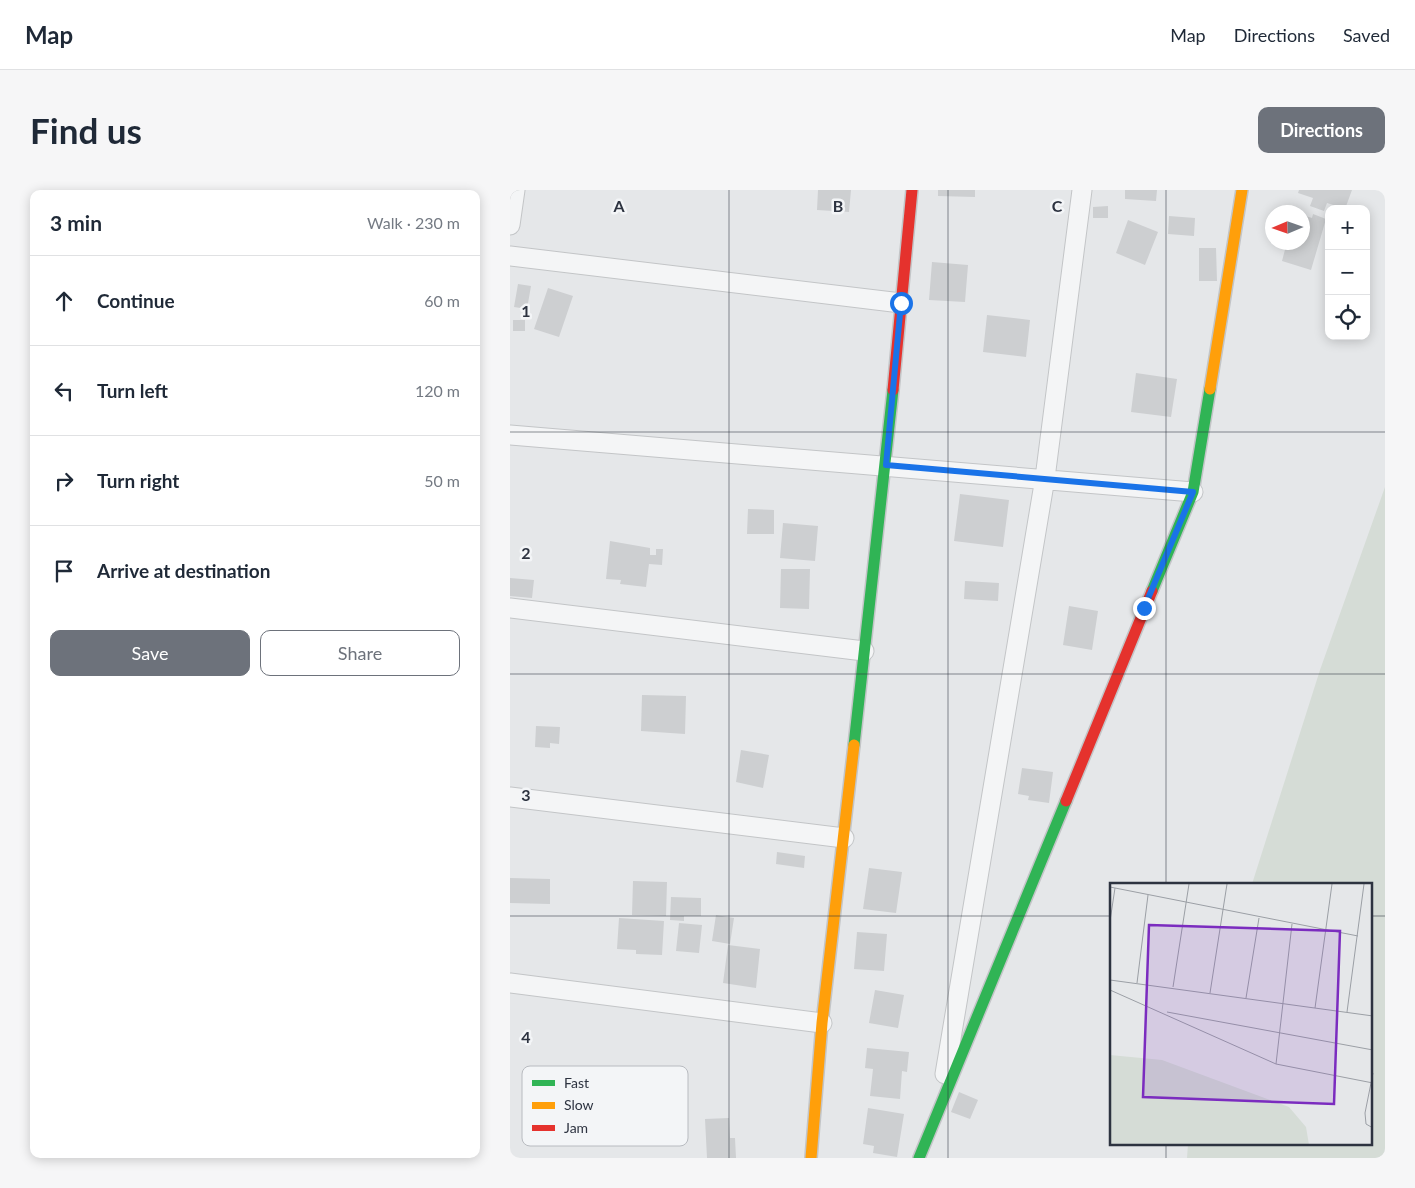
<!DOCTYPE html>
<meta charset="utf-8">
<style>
:root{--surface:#fff;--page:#f6f6f7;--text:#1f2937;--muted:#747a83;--line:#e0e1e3;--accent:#6d727b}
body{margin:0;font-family:Lato,sans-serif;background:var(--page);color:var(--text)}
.controls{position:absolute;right:15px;top:15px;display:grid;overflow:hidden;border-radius:10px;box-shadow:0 2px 12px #0003}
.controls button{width:45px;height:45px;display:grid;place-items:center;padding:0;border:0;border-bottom:1px solid var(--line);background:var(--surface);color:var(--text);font:25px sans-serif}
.compass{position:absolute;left:755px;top:15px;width:45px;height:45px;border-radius:50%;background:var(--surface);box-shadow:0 2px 12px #0003;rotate:268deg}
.stop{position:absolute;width:15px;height:15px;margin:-11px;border:4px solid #1a73e8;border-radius:50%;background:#fff}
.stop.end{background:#1a73e8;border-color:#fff;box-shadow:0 1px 5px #0008}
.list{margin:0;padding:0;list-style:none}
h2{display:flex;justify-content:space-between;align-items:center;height:65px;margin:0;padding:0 20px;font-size:21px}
h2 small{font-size:16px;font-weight:400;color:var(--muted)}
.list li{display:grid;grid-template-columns:32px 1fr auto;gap:15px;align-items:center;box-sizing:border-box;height:90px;padding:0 20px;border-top:1px solid var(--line)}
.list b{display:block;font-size:19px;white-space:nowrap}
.list em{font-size:16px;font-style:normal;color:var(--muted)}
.actions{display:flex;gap:10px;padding:15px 20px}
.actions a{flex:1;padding:11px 0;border:1px solid var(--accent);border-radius:10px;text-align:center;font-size:18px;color:var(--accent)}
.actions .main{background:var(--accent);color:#fff}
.icon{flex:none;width:28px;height:28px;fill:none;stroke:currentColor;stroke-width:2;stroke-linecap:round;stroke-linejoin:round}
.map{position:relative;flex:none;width:875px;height:968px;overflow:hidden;border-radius:10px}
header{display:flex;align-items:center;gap:30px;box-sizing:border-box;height:70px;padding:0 25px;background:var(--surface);border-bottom:1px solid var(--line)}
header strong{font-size:24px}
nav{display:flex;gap:28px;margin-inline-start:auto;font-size:18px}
.intro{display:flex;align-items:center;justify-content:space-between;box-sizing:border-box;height:120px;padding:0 30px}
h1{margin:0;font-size:35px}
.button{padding:12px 22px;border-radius:10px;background:var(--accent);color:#fff;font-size:18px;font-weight:700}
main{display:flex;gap:30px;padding:0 30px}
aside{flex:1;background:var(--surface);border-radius:10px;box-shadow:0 2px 12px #0003}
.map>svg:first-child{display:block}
.green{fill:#d5dcd6}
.building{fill:#cdcfd1}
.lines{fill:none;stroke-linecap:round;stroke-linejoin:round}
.street-casing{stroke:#c3c5c7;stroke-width:21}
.fast-casing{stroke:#c3c5c7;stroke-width:14}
.slow-casing{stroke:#c3c5c7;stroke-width:14}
.jam-casing{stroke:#c3c5c7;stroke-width:14}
.street{stroke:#f4f5f6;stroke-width:19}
.fast{stroke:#30b455;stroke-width:11}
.slow{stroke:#ff9f0a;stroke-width:11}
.jam{stroke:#e5322d;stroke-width:11}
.route{stroke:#1a73e8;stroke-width:6}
.grid{fill:none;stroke:#2d3340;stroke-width:1;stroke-opacity:0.55}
.inset-road{fill:none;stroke:#9b9fa5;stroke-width:1}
.view{fill:#7b2cbf;fill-opacity:0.15;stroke:#7b2cbf;stroke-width:2.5}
.inset-edge{fill:none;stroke:#2d3340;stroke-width:2.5}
.key{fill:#f3f5f7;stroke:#b8bbc0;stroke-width:1}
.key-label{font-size:14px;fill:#2d3340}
.grid-label{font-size:16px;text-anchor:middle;font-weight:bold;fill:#2d3340;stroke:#f3f5f7;stroke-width:5;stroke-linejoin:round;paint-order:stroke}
</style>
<header>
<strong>Map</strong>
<nav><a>Map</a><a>Directions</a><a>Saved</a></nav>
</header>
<div class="intro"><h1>Find us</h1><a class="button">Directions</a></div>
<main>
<aside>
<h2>3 min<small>Walk · 230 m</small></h2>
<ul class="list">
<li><svg class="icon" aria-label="ahead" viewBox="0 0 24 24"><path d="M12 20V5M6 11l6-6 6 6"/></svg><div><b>Continue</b></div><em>60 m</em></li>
<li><svg class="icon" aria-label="left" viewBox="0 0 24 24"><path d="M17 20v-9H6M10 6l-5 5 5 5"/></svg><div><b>Turn left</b></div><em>120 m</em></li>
<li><svg class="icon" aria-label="right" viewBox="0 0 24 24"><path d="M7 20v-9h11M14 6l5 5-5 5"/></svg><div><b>Turn right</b></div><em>50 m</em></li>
<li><svg class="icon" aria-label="arrive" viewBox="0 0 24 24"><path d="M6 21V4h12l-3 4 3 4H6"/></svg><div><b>Arrive at destination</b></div></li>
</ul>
<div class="actions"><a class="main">Save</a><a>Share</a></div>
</aside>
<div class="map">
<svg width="875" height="968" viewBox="0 0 875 968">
<rect width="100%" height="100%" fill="#e5e7e9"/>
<!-- green -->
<path class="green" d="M 875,297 L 875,968 L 677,968 L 678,954 L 861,954 L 861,694 L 742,694 L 810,480 Z"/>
<!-- building -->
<path class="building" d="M 308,0 L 341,0 L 339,22 L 307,20 Z
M 428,0 L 465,0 L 465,7 L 428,6 Z
M 615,0 L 647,0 L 646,11 L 615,9 Z
M 789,0 L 842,0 L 835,19 L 817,13 L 814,21 L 800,16 L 803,8 L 788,3 Z
M 598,16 L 598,28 L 583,28 L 583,17 Z
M 803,24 L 816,29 L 801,80 L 772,71 L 777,52 L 792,52 L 792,25 L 802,28 Z
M 659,26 L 685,28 L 684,46 L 658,44 Z
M 618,30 L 648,42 L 635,75 L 606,63 Z
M 689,58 L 706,58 L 707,91 L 689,91 Z
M 422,72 L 458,75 L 455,112 L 419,110 Z
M 8,94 L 21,96 L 17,119 L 4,117 Z
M 38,98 L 63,106 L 49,147 L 24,139 Z
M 477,125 L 520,130 L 516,167 L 473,162 Z
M 3,130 L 15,130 L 15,141 L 3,141 Z
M 626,183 L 667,189 L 661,227 L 621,222 Z
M 450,304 L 499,310 L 493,357 L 444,351 Z
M 238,319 L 264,320 L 264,344 L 237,344 Z
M 273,333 L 308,336 L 305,371 L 270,368 Z
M 100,351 L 140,358 L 140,365 L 146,365 L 146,359 L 153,359 L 152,375 L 139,374 L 136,397 L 110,394 L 111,390 L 96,389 Z
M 271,379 L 300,379 L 299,419 L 270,418 Z
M 0,388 L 24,390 L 22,408 L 0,406 Z
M 455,391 L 489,393 L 488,411 L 454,409 Z
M 559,416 L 588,421 L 582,460 L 553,455 Z
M 132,505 L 176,506 L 175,544 L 131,541 Z
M 26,536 L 50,537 L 49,554 L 40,553 L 40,558 L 25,557 Z
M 231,560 L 259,565 L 253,598 L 226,592 Z
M 512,578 L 543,582 L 539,613 L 518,610 L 519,606 L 508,604 Z
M 267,662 L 295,666 L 294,678 L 266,674 Z
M 359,678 L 392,682 L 386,723 L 353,719 Z
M 0,688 L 40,689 L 40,714 L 0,713 Z
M 123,691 L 157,692 L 156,726 L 122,725 Z
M 161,707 L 191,708 L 191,726 L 174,726 L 174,731 L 160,730 Z
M 206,725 L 224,728 L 220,754 L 202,751 Z
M 109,728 L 154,731 L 152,765 L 126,764 L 126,760 L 107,759 Z
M 169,733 L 192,735 L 189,763 L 166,761 Z
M 347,742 L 377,744 L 374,781 L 344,779 Z
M 218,755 L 250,759 L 246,798 L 213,793 Z
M 365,800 L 394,805 L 388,838 L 359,833 Z
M 357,858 L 399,862 L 397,882 L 392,881 L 390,909 L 360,906 L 363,879 L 355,878 Z
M 449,902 L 468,910 L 460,929 L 441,922 Z
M 358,918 L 394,924 L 387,967 L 363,963 L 364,956 L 353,954 Z
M 219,928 L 220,948 L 225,948 L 226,968 L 197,968 L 195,929 Z"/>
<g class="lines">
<defs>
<path id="street" d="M 0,35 L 5,0
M 0,66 L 391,113
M 0,245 L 683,302
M 0,418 L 354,461
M 0,607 L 334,648
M 0,793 L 312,833
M 435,884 L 535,288 L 572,0"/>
<path id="fast" d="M 642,401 L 683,302 L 700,199
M 344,555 L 383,200
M 409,968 L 556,611"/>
<path id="slow" d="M 700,199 L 732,0
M 301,968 L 312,833 L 344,555"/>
<path id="jam" d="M 383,200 L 402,0
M 556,611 L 642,401"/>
</defs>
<!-- street casing -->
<use href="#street" class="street-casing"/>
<!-- fast casing -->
<use href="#fast" class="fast-casing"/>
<!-- slow casing -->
<use href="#slow" class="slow-casing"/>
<!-- jam casing -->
<use href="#jam" class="jam-casing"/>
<!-- street -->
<use href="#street" class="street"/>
<!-- fast -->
<use href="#fast" class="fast"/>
<!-- slow -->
<use href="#slow" class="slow"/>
<!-- jam -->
<use href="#jam" class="jam"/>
</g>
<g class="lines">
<!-- route -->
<path class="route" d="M 391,113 L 376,275 L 683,302 L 634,418"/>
</g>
<!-- grid -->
<path class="grid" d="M 219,0 L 219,968M 438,0 L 438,968M 656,0 L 656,694M 0,242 L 875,242M 0,484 L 875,484M 0,726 L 601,726M 861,726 L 875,726M 656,954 L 656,968"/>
<!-- overview -->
<g transform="translate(600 693)">
<rect width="262" height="262" fill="#e5e7e9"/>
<path d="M 0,172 L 52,177 L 179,224 L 196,244 L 199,262 L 0,262 Z" fill="#d5dcd6"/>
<path class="inset-road" d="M 0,4 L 248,53M 0,38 L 5,5M 0,97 L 263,133M 27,100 L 38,12M 63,104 L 79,1M 0,107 L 166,181 L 263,200M 100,110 L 117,1M 136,115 L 149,35M 205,125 L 222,1M 57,129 L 263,167M 237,129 L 254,1M 166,181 L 182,41M 263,190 L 255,230 L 256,241 L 263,245"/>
<path class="view" d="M 39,42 L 230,48 L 224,221 L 33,214 Z"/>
<rect width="262" height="262" class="inset-edge"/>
</g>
<!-- legend -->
<rect x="12" y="876" width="166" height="80" rx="8" class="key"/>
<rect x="22" y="890" width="23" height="6" fill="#30b455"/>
<rect x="22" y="912" width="23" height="7" fill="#ff9f0a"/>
<rect x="22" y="935" width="23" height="6" fill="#e5322d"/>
<g class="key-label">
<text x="54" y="898">Fast</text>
<text x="54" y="920">Slow</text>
<text x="54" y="943">Jam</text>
</g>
<g class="grid-label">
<text x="109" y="22">A</text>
<text x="328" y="22">B</text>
<text x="547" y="22">C</text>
<text x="16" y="127">1</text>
<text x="16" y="369">2</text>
<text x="16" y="611">3</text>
<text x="16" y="853">4</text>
</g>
</svg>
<div class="controls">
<button>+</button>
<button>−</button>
<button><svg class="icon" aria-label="locate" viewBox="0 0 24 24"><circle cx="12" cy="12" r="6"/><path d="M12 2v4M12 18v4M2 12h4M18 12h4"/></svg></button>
</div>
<svg class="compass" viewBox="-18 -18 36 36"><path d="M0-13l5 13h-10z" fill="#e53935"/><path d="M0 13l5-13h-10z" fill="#747a83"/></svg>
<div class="stop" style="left:391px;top:113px"></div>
<div class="stop end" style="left:634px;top:418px"></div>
</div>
</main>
